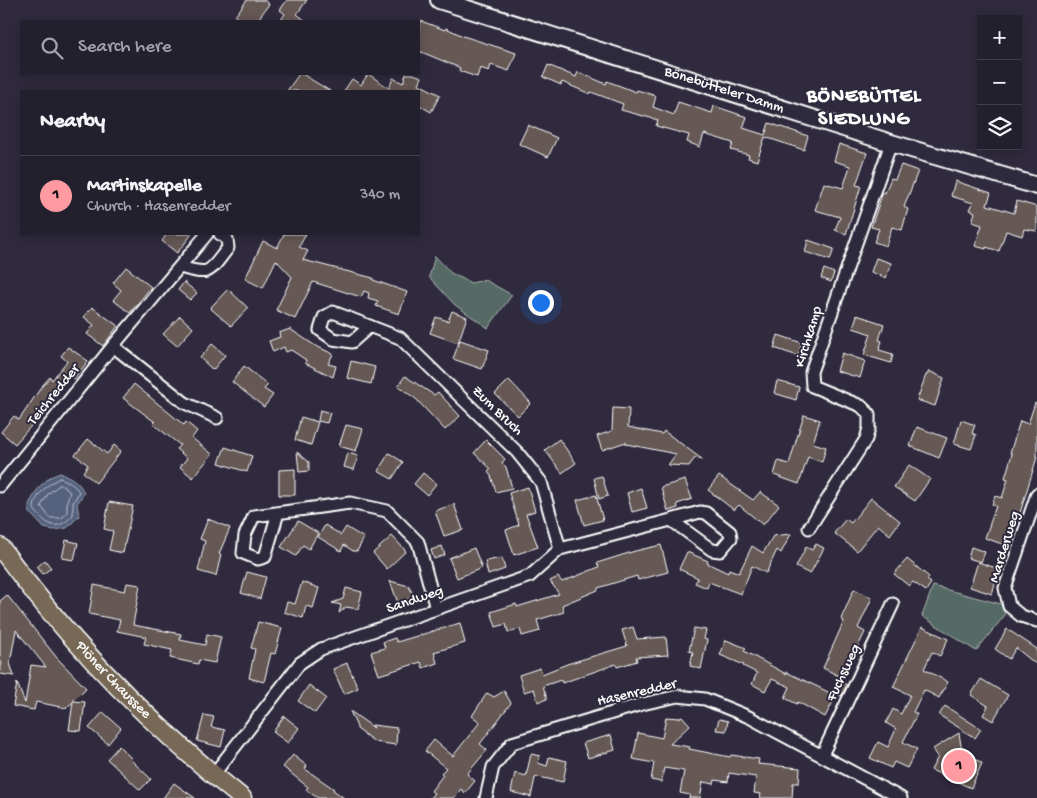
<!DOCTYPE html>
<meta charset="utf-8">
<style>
:root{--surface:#23202e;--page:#2b2836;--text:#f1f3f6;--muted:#a3a3aa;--line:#403e4a;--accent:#ff9aa2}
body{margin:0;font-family:"Gochi Hand",sans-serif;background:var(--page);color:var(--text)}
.controls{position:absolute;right:15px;top:15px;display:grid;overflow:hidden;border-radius:0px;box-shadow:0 2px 12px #0003}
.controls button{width:45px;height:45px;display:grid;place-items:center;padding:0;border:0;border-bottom:1px solid var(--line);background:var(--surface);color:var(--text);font:25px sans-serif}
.you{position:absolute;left:540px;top:302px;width:18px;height:18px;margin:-12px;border:4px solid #fff;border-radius:50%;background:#1a73e8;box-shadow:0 0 0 8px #1a73e833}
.badge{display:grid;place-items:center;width:32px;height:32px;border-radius:50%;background:var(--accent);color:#111;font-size:16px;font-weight:700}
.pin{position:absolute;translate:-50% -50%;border:2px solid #fff;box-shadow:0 1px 5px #0006}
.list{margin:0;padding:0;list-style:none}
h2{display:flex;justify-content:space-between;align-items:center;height:65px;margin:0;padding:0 20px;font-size:21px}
h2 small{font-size:16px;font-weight:400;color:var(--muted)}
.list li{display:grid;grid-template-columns:32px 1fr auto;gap:15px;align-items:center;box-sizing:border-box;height:80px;padding:0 20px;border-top:1px solid var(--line)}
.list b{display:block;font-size:19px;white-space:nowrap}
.list p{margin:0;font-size:16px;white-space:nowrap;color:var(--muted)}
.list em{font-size:16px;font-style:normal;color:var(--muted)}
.icon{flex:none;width:28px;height:28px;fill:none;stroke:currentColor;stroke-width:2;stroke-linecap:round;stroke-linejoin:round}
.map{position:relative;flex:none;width:1037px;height:798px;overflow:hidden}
.search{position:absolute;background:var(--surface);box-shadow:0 2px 12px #0003;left:20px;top:20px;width:400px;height:55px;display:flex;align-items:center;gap:12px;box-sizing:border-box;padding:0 18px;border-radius:0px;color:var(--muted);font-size:19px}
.panel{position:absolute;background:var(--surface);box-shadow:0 2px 12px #0003;left:20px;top:90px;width:400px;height:145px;border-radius:0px}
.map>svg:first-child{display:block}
.green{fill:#576b65;stroke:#abb5b2}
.water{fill:#55627e;stroke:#99a1b2}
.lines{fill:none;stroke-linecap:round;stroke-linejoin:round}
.shore{stroke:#bbc0cb;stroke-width:1}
.building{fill:#655854;stroke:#fff}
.street-casing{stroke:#fff;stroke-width:15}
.secondary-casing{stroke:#fff;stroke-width:20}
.primary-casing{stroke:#fff;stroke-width:21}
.street{stroke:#2f2a3d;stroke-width:11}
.secondary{stroke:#2f2a3d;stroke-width:16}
.primary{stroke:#776954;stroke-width:18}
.labels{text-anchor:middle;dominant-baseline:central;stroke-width:4;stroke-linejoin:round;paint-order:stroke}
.street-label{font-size:15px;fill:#fff;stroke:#2f2a3d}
.district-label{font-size:20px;font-weight:bold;letter-spacing:1px;fill:#fff;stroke:#2f2a3d}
</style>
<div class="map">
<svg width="1037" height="798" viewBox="0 0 1037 798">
<rect width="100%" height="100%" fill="#2f2a3d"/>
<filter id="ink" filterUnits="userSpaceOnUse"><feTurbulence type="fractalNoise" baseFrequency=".02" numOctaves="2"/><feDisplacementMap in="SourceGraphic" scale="10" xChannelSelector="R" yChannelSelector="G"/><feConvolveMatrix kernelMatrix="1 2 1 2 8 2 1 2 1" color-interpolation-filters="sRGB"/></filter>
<g filter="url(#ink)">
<!-- green -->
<path class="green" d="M 435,256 L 451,273 L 471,283 L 485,280 L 512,295 L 488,328 L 455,305 L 429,277 Z
M 933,586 L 1001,604 L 1005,615 L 976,651 L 922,616 Z"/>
<!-- water -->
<path class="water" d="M 60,473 C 70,476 81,483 84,493 L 77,504 L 79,516 L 67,528 L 54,530 L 44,528 L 29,512 L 29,504 L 39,487 L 50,477 Z"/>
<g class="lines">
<!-- shore -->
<path class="shore" d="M 60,478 C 67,480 76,486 79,492 L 73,503 L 73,515 C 62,527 52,530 40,516 C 37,513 34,511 34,507 C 35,495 50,482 60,478 Z
M 60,485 L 63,486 L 70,492 L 67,501 L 67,512 L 62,518 L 50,518 L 41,506 L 48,494 Z"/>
</g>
<!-- building -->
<path class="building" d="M 247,0 L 264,0 L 269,4 L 257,21 L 242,21 L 235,16 Z
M 287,0 L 307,0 L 297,14 L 306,21 L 280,21 L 285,14 L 280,10 Z
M 421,21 L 445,30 L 446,28 L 463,36 L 516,53 L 509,71 L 491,65 L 489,71 L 480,68 L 477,77 L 459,71 L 460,68 L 419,51 L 419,27 Z
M 548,65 L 576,77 L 578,72 L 606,84 L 607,81 L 636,92 L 637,90 L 656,96 L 653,107 L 674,115 L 678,102 L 712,113 L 714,106 L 747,117 L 743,128 L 765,135 L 769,123 L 808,136 L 804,150 L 765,137 L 757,161 L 748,158 L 749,155 L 731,150 L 733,143 L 704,134 L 700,147 L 687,142 L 689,135 L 656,126 L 658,120 L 621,110 L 623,104 L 591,92 L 590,94 L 562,82 L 561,85 L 543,77 Z
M 299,74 L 302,74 L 330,91 L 287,91 Z
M 368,74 L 389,88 L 393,78 L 403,83 L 406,74 L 413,74 L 422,77 L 419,84 L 440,95 L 431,112 L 419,105 L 419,91 L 344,91 L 352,79 L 361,85 Z
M 528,125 L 557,138 L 548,157 L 519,144 Z
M 839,144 L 867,153 L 856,185 L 861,186 L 846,234 L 835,230 L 840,217 L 815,210 L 824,183 L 843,188 L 850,166 L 834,161 Z
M 901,165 L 918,171 L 904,207 L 908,209 L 902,230 L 892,227 L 886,246 L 874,242 L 879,229 L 871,227 L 883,192 L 885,193 L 891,178 L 895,179 Z
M 955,181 L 991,193 L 987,205 L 1014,213 L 1017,201 L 1037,207 L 1037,231 L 1024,229 L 1022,236 L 1006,231 L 999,251 L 986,247 L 986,249 L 975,246 L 982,225 L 972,222 L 975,212 L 970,210 L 973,203 L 951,196 Z
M 167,234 L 192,234 L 177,253 L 162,241 Z
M 284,234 L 306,234 L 299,247 L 308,251 L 303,260 L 373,278 L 373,280 L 407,292 L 399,314 L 376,306 L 378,301 L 368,298 L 369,293 L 364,291 L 361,297 L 313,282 L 295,319 L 276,310 L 292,277 L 276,260 L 263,288 L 245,279 L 263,241 L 277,248 Z
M 808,240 L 834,249 L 830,260 L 805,252 Z
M 876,258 L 891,263 L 886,278 L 871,272 Z
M 126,267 L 151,287 L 130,313 L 113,300 L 121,290 L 113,283 Z
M 824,269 L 834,273 L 831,282 L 821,278 Z
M 184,282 L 197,293 L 190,300 L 178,290 Z
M 228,289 L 248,308 L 231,326 L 210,308 Z
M 92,307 L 118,326 L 103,346 L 87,334 L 94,325 L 84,317 Z
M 452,311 L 467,317 L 458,343 L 430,333 L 436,317 L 448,321 Z
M 857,315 L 884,324 L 879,340 L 882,341 L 879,350 L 893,354 L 891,363 L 864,355 L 871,334 L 853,328 Z
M 180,316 L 193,328 L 177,346 L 163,334 Z
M 290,329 L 314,345 L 333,354 L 328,364 L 336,366 L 333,377 L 305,363 L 306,360 L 291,350 L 286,352 L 284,347 L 273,352 L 269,341 L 280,337 L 279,333 Z
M 778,335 L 802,343 L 798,356 L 774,348 Z
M 460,340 L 489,350 L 482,369 L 453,359 Z
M 212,344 L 225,355 L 213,370 L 200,358 Z
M 68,347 L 88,361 L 74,379 L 68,375 L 47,400 L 50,403 L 39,418 L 38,418 L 15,444 L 1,432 L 14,416 L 19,420 L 42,386 L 50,377 L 52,380 L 67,361 L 61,356 Z
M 842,353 L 865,361 L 860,378 L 837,371 Z
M 351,361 L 375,367 L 371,384 L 347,378 Z
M 244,366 L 268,385 L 264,389 L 273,395 L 264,407 L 232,382 Z
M 929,371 L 944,378 L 935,406 L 917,400 L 926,375 L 927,375 Z
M 405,376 L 434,395 L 438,392 L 460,416 L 445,430 L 416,399 L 398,386 Z
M 509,380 L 531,403 L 518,416 L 495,394 Z
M 777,381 L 799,387 L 796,400 L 774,393 Z
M 134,384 L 184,425 L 186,422 L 197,431 L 192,438 L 212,454 L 193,478 L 180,467 L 187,458 L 176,449 L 180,445 L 153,424 L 155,422 L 123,398 Z
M 1035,403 L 1037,404 L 1037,457 L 1016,526 L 1012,524 L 1005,545 L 985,538 L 996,506 L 992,505 L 995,496 L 1002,498 L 1008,479 L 1005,478 L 1012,454 L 1010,453 L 1020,421 L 1028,424 Z
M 613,408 L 629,409 L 628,427 L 662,434 L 664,431 L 703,460 L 695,458 L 689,466 L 668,465 L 676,454 L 626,444 L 626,442 L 602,450 L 597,436 L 612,431 Z
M 320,410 L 330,413 L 327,423 L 318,421 Z
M 804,415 L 820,420 L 813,443 L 826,447 L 822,462 L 808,457 L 799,484 L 774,475 L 778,461 L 789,464 Z
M 301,417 L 318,422 L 311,445 L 295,440 Z
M 961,420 L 975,425 L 972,433 L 976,435 L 971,449 L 954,444 Z
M 346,425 L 363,429 L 356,451 L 339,446 Z
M 917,427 L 947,438 L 939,458 L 910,446 Z
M 88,439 L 107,454 L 114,445 L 121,451 L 96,483 L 83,472 L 88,465 L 75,455 Z
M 559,439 L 576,463 L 562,473 L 545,450 Z
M 486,440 L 505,459 L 502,463 L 506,467 L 512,488 L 496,492 L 491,476 L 488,472 L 491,469 L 474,453 Z
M 225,447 L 252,456 L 247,472 L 219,463 Z
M 297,452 L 309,462 L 309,471 L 299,472 Z
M 348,453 L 358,456 L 354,470 L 344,467 Z
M 389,453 L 403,462 L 392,479 L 378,471 Z
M 909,465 L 930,479 L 915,501 L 894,487 Z
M 295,469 L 295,495 L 279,495 L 279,470 Z
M 423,473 L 436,484 L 427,495 L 414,484 Z
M 602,476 L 608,496 L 599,499 L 594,478 Z
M 719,476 L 753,500 L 760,492 L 779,505 L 763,525 L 739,505 L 734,510 L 708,490 Z
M 685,480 L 692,499 L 677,504 L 678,508 L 668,511 L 661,487 Z
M 528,487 L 535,511 L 526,514 L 538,547 L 514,555 L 506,530 L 519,525 L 509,493 Z
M 641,488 L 647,508 L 632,512 L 627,493 Z
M 596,495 L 603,520 L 584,525 L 577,500 Z
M 871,498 L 900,521 L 890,535 L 878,525 L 857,551 L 834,533 L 846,519 L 851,523 Z
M 109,502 L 133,506 L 123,553 L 109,550 L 113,531 L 104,529 Z
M 454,504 L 463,530 L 444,536 L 435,511 Z
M 208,519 L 230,528 L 219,554 L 221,555 L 216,576 L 198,571 L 205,541 L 200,539 Z
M 298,521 L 318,533 L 309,549 L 303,545 L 296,556 L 281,547 Z
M 325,525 L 341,535 L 346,527 L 364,538 L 357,551 L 353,551 L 344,545 L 341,551 L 318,537 Z
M 791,534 L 781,553 L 777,550 L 766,573 L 752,566 L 741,594 L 709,582 L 707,588 L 695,583 L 698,578 L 679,569 L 687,552 L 708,561 L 707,563 L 728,573 L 729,569 L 739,573 L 752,546 L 763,553 L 773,536 Z
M 392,536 L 406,551 L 387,569 L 373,553 Z
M 66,540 L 78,543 L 74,560 L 62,558 Z
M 816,544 L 824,548 L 810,574 L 796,567 L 806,547 L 812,550 Z
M 661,545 L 668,572 L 638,580 L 637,576 L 627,579 L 598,588 L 598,590 L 562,605 L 564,612 L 537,620 L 540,631 L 522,636 L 520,629 L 508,632 L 506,624 L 496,627 L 491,612 L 516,604 L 517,607 L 559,594 L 550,581 L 558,577 L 562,582 L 599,567 L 597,563 L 635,551 Z
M 442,546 L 445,555 L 434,559 L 431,550 Z
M 971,547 L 985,552 L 981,562 L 968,558 Z
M 474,548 L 482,568 L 457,578 L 449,558 Z
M 502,558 L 505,569 L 488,575 L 485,561 Z
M 907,559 L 929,577 L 927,580 L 931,583 L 926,591 L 913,582 L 909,586 L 894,574 Z
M 45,560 L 51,568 L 43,574 L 37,567 Z
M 978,562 L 999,569 L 992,594 L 970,587 Z
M 247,572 L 266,577 L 260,599 L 241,593 Z
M 390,581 L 409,586 L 414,597 L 398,603 Z
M 302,582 L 319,588 L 313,608 L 306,606 L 303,618 L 284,612 L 287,602 L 295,604 Z
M 127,583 L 140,585 L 133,625 L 181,634 L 180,640 L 205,645 L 207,634 L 221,637 L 215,663 L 199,660 L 198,664 L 170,658 L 172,650 L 144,644 L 146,637 L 117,631 L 120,620 L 89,614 L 94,585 L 125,591 Z
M 346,588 L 362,592 L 358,609 L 346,607 L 339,613 L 341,605 L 332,603 L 343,599 Z
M 854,589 L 872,598 L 858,628 L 865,632 L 843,678 L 823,668 L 844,621 L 841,619 Z
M 7,595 L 57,658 L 86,688 L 73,701 L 85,702 L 81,731 L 69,730 L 73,702 L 66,708 L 36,702 L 34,710 L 13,706 L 17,683 L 25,703 L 31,665 L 46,667 L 16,630 L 10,663 L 14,676 L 0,674 L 2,662 L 0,662 L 0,601 Z
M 258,622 L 282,628 L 275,654 L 271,653 L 264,682 L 249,678 L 255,649 L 251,648 Z
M 460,623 L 465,643 L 434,652 L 437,663 L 423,668 L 421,662 L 379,675 L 371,652 L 385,648 L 383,642 L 395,638 L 397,642 Z
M 633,627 L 637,639 L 666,637 L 668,655 L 636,657 L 637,661 L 617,667 L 616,664 L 562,683 L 561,680 L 543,686 L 547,699 L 538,702 L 534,689 L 524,692 L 519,675 L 540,668 L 542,674 L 567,664 L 627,646 L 622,630 Z
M 922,627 L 948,639 L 940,656 L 932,652 L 924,669 L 948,682 L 939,698 L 924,690 L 913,712 L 917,714 L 903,742 L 917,749 L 907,768 L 894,762 L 891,768 L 870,758 L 878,742 L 888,747 L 896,729 L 886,723 L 893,709 L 901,714 L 910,695 L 893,687 Z
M 694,628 L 706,630 L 704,639 L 707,640 L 701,669 L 690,666 L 693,652 L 689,651 Z
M 1007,629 L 1037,649 L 1037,665 L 1016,648 L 1009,659 L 995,649 Z
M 726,640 L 746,648 L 744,651 L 786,674 L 786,672 L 816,686 L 836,696 L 825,717 L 798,702 L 797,704 L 785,698 L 790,687 L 772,679 L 765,691 L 752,684 L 757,673 L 743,666 L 744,665 L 720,655 Z
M 347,663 L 358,688 L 344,694 L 333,669 Z
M 981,679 L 1008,695 L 993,721 L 983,715 L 988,706 L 971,695 Z
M 839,681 L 847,685 L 841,696 L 833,693 Z
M 309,685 L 326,698 L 315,713 L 298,701 Z
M 504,691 L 511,703 L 480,744 L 487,750 L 467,774 L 475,781 L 465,793 L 461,789 L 454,798 L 430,798 L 434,793 L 431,791 L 443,775 L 441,773 L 446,768 L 425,751 L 434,740 L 453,756 L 480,722 L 472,716 L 487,693 L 494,697 Z
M 945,706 L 981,729 L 975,738 L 939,715 Z
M 350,711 L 374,728 L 372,725 L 397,728 L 396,745 L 375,742 L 357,729 L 357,727 Z
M 103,712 L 121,728 L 108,744 L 89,728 Z
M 204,715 L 214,717 L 211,727 L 225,730 L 221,747 L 197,741 Z
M 284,716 L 299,728 L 288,743 L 273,732 Z
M 682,716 L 690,725 L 670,744 L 690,747 L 689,749 L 730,757 L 731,755 L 759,759 L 758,764 L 800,768 L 799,783 L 793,783 L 792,798 L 760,798 L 761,794 L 754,793 L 756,777 L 729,773 L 728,782 L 715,780 L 714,784 L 703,782 L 700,798 L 689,798 L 690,795 L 680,793 L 684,771 L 664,768 L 661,782 L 651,780 L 654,763 L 633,759 L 638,733 L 662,738 L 666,717 L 679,718 Z
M 719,719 L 728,721 L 726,731 L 716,730 Z
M 959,733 L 962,752 L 982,763 L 971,788 L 931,770 L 938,757 L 933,749 Z
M 611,735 L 615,750 L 588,758 L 583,743 Z
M 119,746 L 132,759 L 131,760 L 151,779 L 140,790 L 107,759 Z
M 531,754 L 540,756 L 538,763 L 547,766 L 549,757 L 567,761 L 563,782 L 538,777 L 535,778 L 531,797 L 511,792 L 515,773 L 526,776 Z
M 293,755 L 307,766 L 305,769 L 334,789 L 333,790 L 344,798 L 318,798 L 306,790 L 308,787 L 283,767 Z
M 174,783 L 195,798 L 163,798 Z"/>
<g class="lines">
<defs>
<path id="street" d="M 180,267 C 212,276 208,273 228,248 L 227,239 L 220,234
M 370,326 L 352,342 L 333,339 L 320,330 L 324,317 L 333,312 L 400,338 L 517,452 L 541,482 L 560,549
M 113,346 L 185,403 L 217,418
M 0,486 L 113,346 L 207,234
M 1037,494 L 1005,588 L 1009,606 L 1021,616 L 1037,621
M 278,513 L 265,557 L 258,559 L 243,553 L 245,535 L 254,516 L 350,503 L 387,511 L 418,542 L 436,609
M 809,528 L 866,439 L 869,428 L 869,414 L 861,406 L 812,386 L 811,372 L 891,143
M 822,755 L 893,604
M 213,775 L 300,663 L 321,649 L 530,576 L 560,549 L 671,520 L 712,550 L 720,551 L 731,538 L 730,532 L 706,513 L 700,512 L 671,520
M 486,798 L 493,767 L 512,743 L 642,704 L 678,696 L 705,699 L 749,717 L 901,798"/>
<g id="secondary">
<path id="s1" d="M 439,0 L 891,143 L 1037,186"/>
</g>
<g id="primary">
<path id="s2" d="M 0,547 C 68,641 151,726 242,798"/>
</g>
</defs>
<!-- street casing -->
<use href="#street" class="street-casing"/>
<!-- secondary casing -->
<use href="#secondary" class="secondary-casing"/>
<!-- primary casing -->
<use href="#primary" class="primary-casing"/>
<!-- street -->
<use href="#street" class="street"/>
<!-- secondary -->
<use href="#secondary" class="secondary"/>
<!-- primary -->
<use href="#primary" class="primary"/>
</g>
</g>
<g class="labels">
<!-- street labels -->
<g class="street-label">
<text stroke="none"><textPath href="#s1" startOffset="299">Bönebütteler Damm</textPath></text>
<text transform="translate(809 337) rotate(-73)">Kirchkamp</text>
<text transform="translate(54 395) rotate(-51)">Teichredder</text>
<text transform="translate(497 411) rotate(44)">Zum Bruch</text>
<text transform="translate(1005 547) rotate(-73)">Marderweg</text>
<text transform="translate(415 600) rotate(-19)">Sandweg</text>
<text transform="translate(844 673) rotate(-65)">Fuchsweg</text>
<text stroke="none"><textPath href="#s2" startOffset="175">Plöner Chaussee</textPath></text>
<text transform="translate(637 693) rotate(-13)">Hasenredder</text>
</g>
<!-- district labels -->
<g class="district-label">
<text x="864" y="97">BÖNEBÜTTEL<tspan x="864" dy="23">SIEDLUNG</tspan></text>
</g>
</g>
</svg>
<div class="controls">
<button>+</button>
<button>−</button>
<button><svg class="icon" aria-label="layers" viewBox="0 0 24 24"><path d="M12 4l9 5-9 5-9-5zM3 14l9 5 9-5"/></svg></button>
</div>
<div class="you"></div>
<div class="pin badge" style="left:959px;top:766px">1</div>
<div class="search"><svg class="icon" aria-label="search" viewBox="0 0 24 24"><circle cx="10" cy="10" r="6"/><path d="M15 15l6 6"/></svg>Search here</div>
<section class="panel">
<h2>Nearby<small></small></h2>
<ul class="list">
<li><span class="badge">1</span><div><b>Martinskapelle</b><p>Church · Hasenredder</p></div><em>340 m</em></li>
</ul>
</section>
</div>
